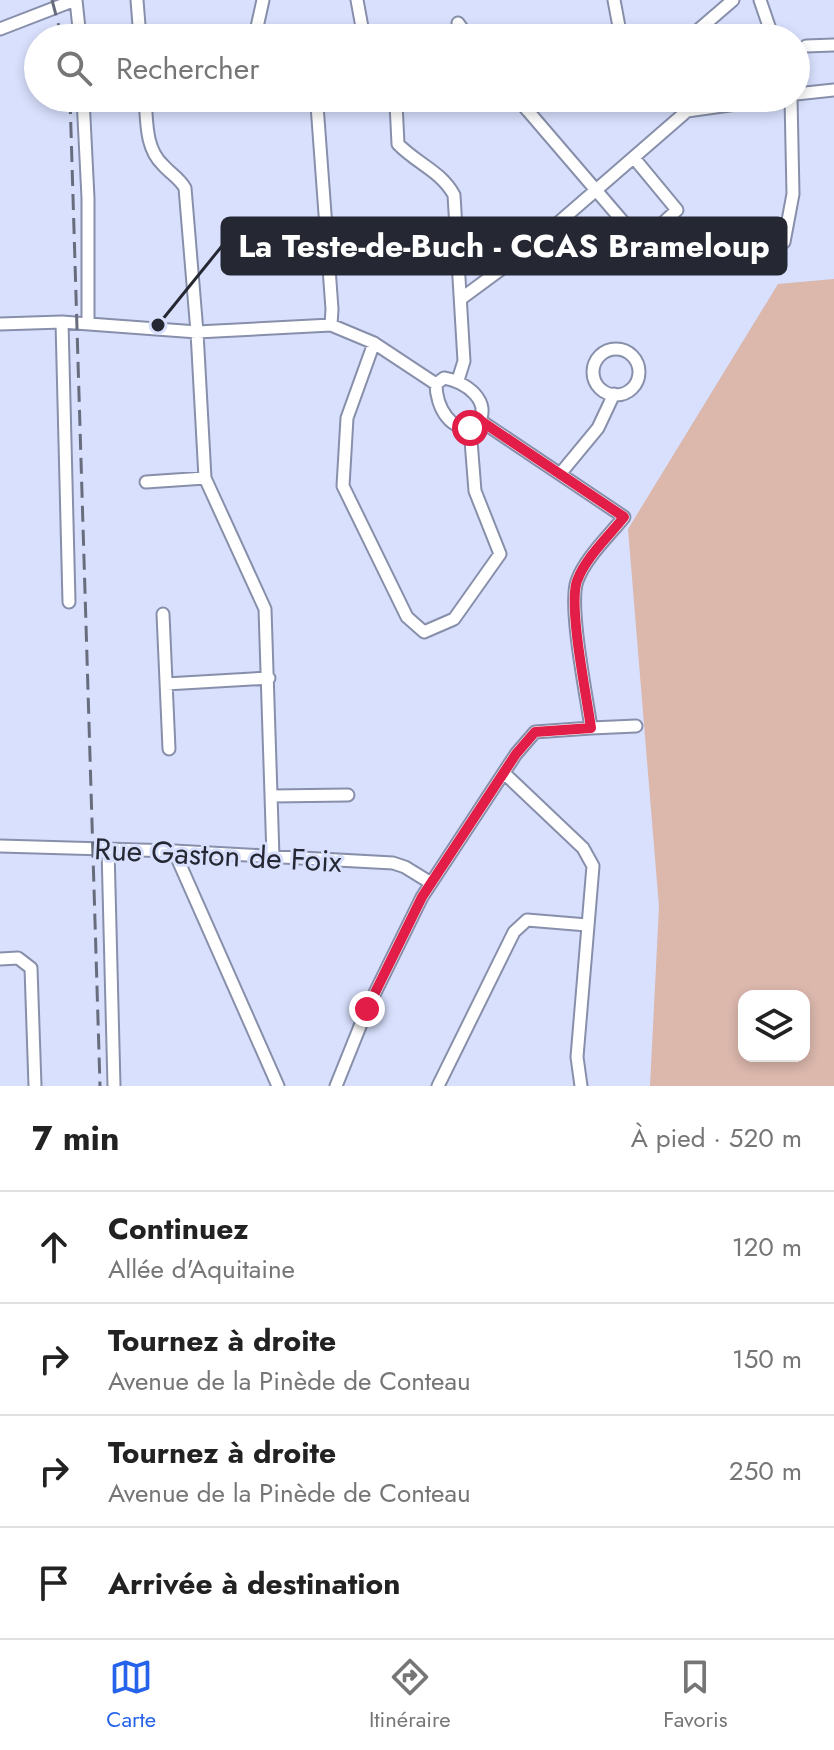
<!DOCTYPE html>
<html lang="fr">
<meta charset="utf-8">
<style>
:root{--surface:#fff;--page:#f2f2f2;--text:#222;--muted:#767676;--line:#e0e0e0;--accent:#2563eb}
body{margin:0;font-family:Jost,sans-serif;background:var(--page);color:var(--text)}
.controls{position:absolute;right:24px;bottom:24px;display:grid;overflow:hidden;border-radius:16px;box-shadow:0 4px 12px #0003}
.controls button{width:72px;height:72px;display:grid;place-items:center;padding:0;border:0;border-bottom:2px solid var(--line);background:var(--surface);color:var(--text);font:40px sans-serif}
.stop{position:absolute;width:24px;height:24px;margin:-18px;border:6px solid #e11d48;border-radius:50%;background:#fff}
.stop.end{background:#e11d48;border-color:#fff;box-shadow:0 2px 8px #0008}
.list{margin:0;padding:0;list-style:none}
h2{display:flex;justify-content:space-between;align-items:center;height:104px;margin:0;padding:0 32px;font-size:34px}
h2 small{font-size:26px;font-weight:400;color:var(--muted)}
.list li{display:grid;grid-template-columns:52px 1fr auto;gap:24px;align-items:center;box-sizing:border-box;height:112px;padding:0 32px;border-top:2px solid var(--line)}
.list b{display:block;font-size:30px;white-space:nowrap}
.list p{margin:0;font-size:26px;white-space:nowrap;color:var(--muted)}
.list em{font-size:26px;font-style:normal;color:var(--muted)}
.icon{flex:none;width:44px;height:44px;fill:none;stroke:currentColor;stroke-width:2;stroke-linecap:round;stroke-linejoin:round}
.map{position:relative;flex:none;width:834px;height:1086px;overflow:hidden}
.search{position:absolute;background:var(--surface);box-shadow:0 4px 12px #0003;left:24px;right:24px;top:24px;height:88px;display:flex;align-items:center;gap:20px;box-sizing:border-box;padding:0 28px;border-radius:44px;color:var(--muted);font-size:30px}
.sheet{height:552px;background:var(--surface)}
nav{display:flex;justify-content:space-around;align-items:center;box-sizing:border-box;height:112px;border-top:2px solid var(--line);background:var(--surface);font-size:22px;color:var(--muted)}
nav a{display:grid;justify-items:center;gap:4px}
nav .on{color:var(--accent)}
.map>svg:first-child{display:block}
.green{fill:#dbb7ac;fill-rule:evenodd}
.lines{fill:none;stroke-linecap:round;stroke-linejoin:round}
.minor-casing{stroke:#878faa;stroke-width:15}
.minor{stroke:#fff;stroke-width:11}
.rail{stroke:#686d7e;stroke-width:3;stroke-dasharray:16 8;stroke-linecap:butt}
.route{stroke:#e11d48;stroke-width:10}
.labels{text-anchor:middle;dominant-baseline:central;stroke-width:6;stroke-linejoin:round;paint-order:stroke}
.street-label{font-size:30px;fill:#252833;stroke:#d8e0fd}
.leader{fill:none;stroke:#252833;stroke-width:3}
.callout-dot{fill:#252833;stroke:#d8e0fd;stroke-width:3}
.callout{fill:#252833;stroke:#252833;stroke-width:3}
.callout-label{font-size:32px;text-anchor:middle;font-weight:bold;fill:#fff}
</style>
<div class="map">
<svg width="834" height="1086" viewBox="0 0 834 1086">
<rect width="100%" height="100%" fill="#d8e0fd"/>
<!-- green -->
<path class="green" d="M 834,279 L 834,1086 L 650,1086 L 659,907 L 628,529 L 778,284 ZM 744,996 L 804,996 L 804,1056 L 744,1056 Z"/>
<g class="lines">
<defs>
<path id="minor" d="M 76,0 L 80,38
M 137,0 L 140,38
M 357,0 L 364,38
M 614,0 L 620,32 L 624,38
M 760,0 L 773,38
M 458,23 L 469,38
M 0,29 L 75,0
M 258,38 L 257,27 L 263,0
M 689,38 L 733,0
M 806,46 L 834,45
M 796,94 L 834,90
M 83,98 L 88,198 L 88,324
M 145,98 C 147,121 145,148 163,165 C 171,174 179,178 185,188 L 197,332 L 205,478 L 265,609 L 273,857
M 310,98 L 317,105 L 332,309 L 331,325
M 392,98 L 396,103 L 398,144 C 416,163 441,171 454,195 L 464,361 L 458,380
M 517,98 L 655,259
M 676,98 L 687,111
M 317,105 L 348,98
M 527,110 L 542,98
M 634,158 L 677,210 L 641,243
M 784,242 L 793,194 L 791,98
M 462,298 L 527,250 L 687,111 L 779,98
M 62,322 L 69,602
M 0,324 L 62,322 L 197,332 L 331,325 L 374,343 L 436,384
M 374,343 L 347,418 L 343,486 L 407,617 L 424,632 L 454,619 L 500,554 L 475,491 L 470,428
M593 372a23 23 0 1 1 46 0a23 23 0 1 1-46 0Z
M 444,378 C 465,381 494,402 477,425 C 451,436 436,406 436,384 Z
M 560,474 L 598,428 L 614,394
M 146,482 L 205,478
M 163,614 L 169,749
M 166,684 L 269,678
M 591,728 L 636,726
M 504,773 L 583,848 L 593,866 L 577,1057 L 581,1086
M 272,796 L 348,795
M 0,846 L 174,851 L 393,863 L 405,867 L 431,883
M 108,849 L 114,1086
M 174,851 L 278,1086
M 0,959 L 18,958 L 31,968 L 35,1086
M 336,1086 L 367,1009 L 422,897 L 516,754 L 535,732 L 591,728 C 587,698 568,606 577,581 C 585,558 609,536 624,517 L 481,421
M 438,1086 L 514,932 L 527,920 L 587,925"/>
</defs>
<!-- minor casing -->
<use href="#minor" class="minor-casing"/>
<!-- minor -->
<use href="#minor" class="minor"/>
<!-- rail -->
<path class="rail" d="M 52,0 L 62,38
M 70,98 L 100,1086"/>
</g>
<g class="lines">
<!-- route -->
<path class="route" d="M 367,1009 L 422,897 L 516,754 L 535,732 L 591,728 C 587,698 568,606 577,581 C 585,558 609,536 624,517 L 481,421 L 470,428"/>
</g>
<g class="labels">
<!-- street labels -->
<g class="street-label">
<text transform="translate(218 855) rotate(3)">Rue Gaston de Foix</text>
</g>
</g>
<!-- callouts -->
<path class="leader" d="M158 325L222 246"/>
<circle class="callout-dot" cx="158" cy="325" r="8"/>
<rect class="callout" x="222" y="218" width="564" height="56" rx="8"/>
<g class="callout-label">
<text x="504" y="257">La Teste-de-Buch - CCAS Brameloup</text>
</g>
</svg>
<div class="controls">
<button><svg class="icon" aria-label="layers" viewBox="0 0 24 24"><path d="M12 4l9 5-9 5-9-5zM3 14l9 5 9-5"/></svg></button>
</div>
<div class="stop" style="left:470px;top:428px"></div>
<div class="stop end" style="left:367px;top:1009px"></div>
<div class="search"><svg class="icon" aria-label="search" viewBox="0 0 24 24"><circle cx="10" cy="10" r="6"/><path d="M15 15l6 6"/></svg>Rechercher</div>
</div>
<section class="sheet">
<h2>7 min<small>À pied · 520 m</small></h2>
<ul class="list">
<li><svg class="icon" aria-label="ahead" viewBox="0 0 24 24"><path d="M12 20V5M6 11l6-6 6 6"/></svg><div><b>Continuez</b><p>Allée d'Aquitaine</p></div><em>120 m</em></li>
<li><svg class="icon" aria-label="right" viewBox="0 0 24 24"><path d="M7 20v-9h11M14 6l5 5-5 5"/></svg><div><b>Tournez à droite</b><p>Avenue de la Pinède de Conteau</p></div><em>150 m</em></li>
<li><svg class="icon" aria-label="right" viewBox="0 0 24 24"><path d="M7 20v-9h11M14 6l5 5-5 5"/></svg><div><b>Tournez à droite</b><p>Avenue de la Pinède de Conteau</p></div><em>250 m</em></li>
<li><svg class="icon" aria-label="arrive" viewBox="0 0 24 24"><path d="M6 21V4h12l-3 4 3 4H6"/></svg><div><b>Arrivée à destination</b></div></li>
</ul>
</section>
<nav>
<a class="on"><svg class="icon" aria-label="map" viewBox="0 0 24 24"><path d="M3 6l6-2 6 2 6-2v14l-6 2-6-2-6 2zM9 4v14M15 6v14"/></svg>Carte</a>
<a><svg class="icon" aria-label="directions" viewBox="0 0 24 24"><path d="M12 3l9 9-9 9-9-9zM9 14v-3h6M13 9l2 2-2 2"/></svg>Itinéraire</a>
<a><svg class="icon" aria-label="saved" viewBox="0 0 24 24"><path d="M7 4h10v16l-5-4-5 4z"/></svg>Favoris</a>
</nav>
